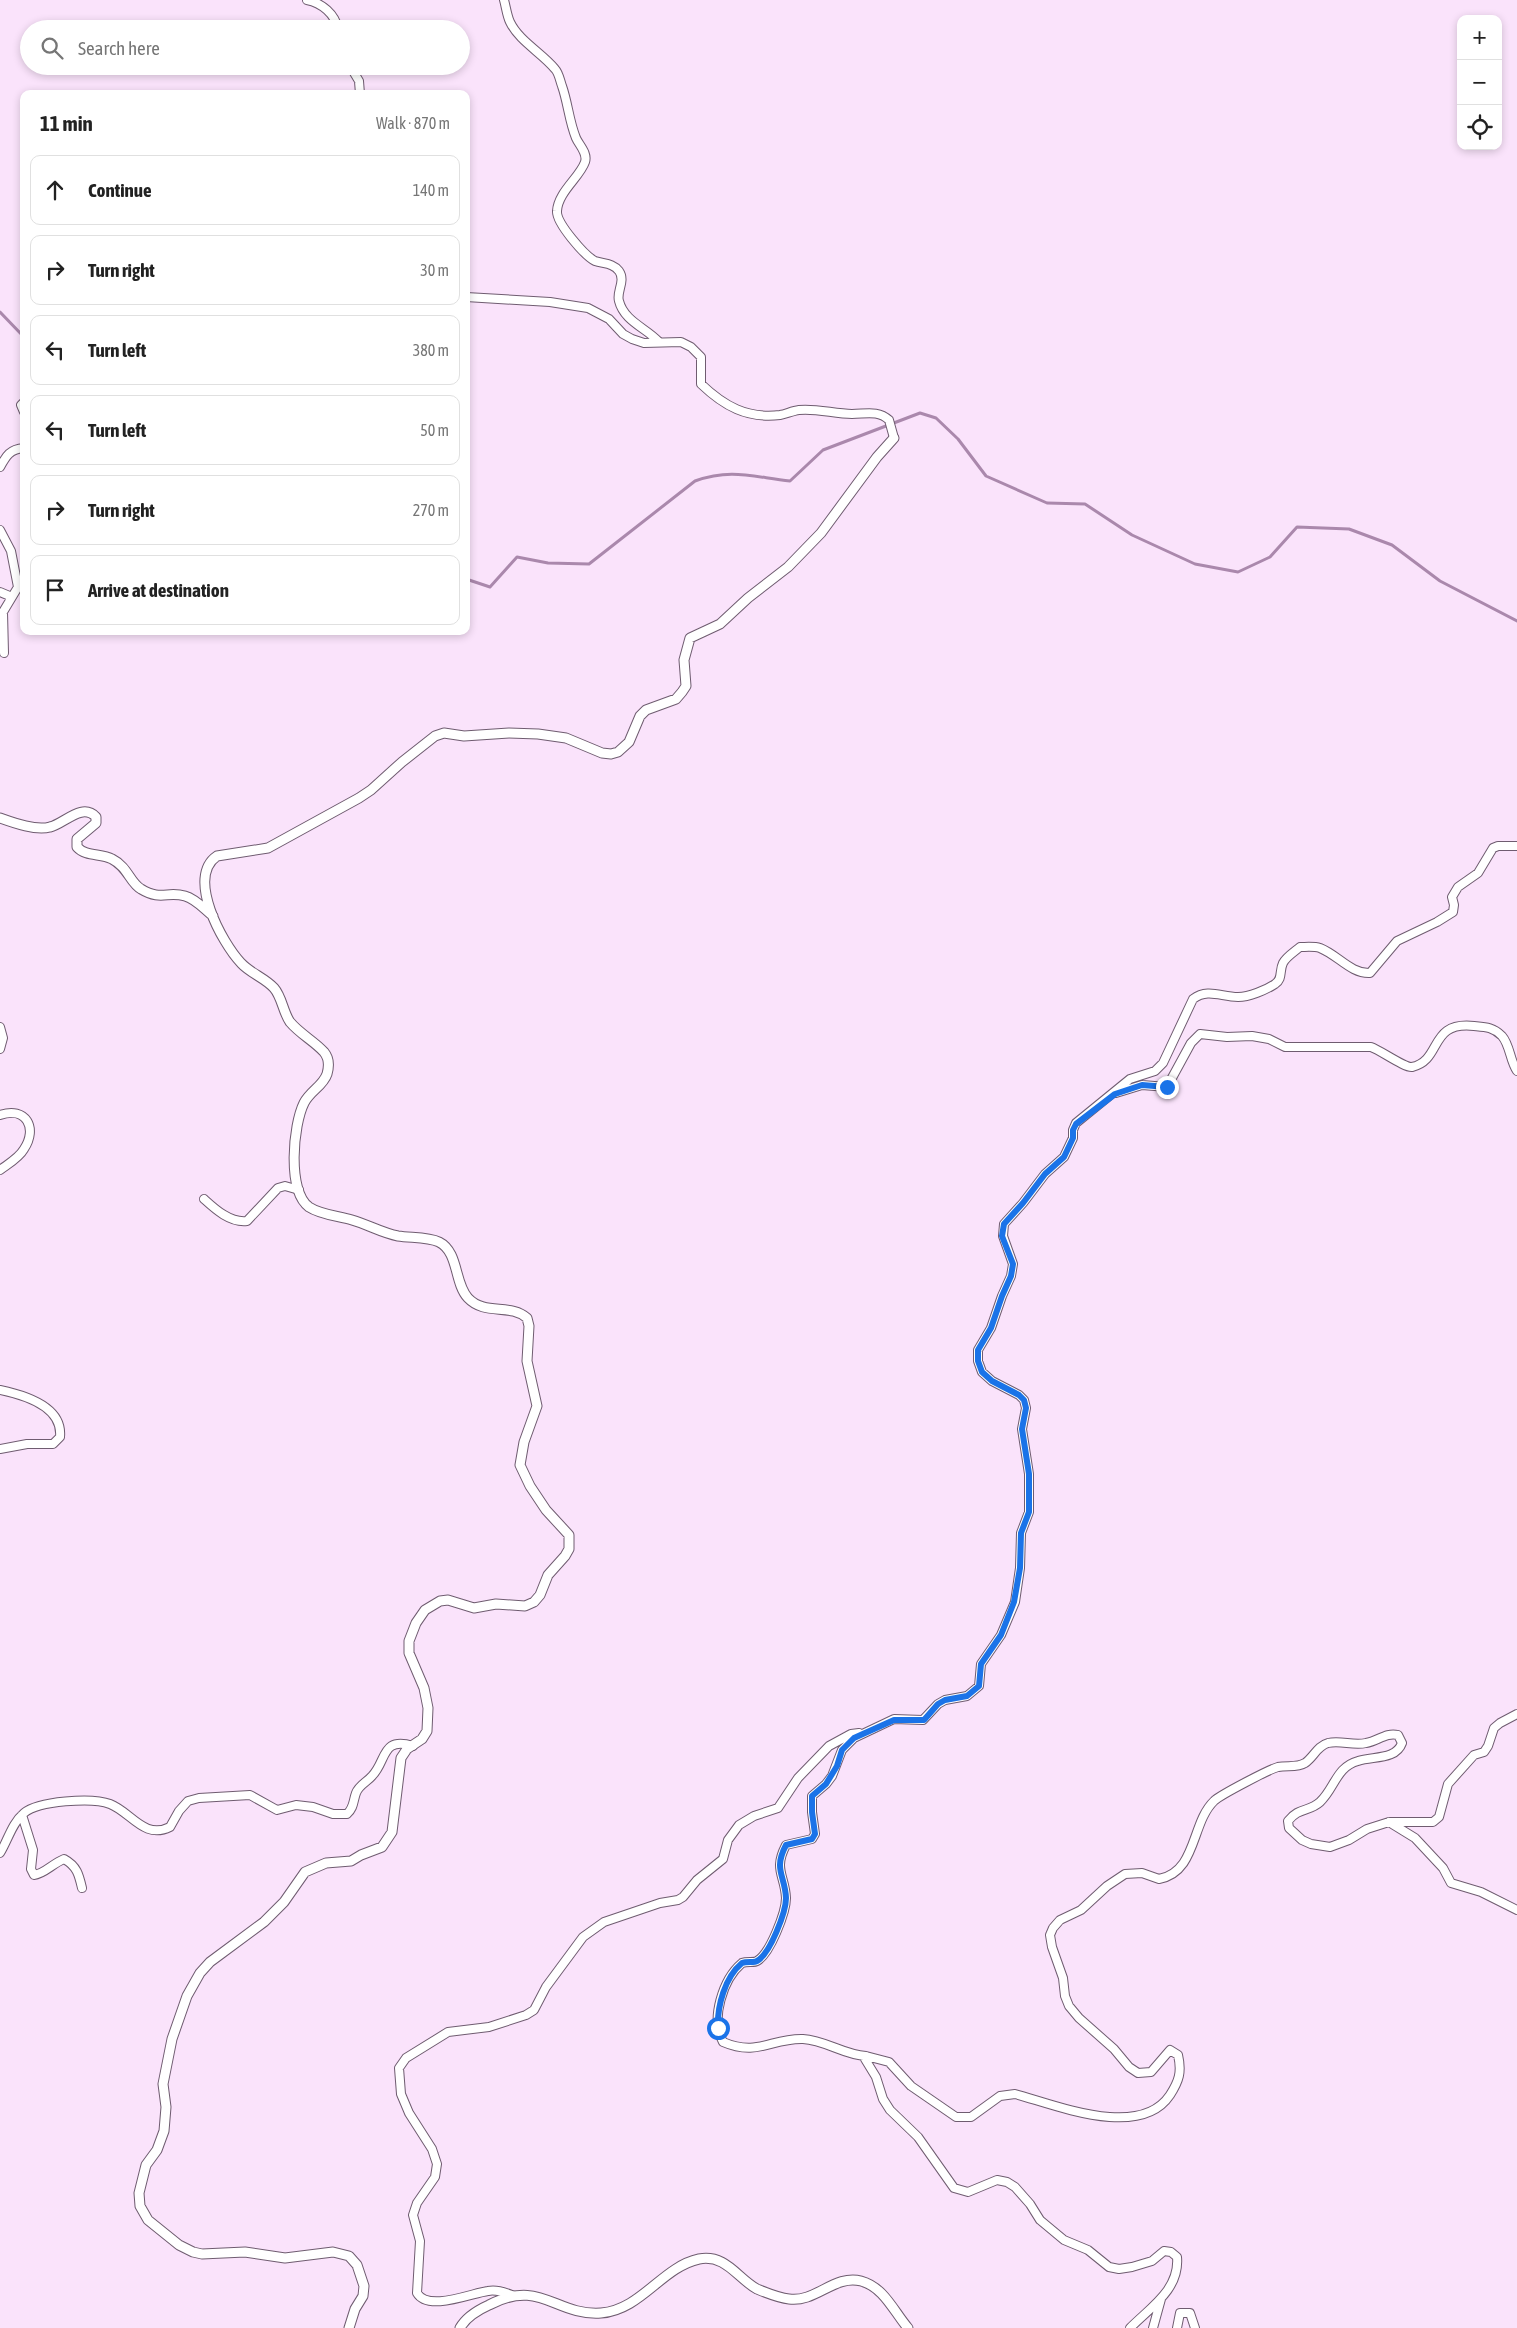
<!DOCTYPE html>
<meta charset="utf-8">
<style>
:root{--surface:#fff;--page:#f6f6f6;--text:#222;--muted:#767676;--line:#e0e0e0}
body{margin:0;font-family:"Asap Condensed",sans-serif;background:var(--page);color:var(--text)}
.controls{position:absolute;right:15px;top:15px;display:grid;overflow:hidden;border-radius:10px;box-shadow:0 2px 8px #0003}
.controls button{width:45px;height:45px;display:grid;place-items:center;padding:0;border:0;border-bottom:1px solid var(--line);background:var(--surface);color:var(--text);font:25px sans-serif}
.stop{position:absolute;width:15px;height:15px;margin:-11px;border:4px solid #1a73e8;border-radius:50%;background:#fff}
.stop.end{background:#1a73e8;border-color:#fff;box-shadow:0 1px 5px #0008}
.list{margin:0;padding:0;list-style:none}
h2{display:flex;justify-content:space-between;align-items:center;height:65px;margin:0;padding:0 20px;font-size:21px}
h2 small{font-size:16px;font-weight:400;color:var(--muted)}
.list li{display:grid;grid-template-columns:32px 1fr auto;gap:15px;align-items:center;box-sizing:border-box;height:70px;margin:0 10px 10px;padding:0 10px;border:1px solid var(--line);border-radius:10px}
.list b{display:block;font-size:19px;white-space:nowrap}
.list em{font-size:16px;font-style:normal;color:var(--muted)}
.icon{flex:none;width:28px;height:28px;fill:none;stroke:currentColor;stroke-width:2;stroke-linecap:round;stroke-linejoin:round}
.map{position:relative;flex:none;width:1517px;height:2328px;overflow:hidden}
.search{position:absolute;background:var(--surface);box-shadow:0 2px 8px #0003;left:20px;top:20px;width:450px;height:55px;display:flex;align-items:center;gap:12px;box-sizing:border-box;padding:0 18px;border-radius:28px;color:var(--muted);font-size:19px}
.panel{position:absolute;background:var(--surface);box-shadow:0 2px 8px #0003;left:20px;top:90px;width:450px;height:545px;border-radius:10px}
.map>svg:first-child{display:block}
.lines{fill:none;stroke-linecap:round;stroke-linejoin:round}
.stream{stroke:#aa88ac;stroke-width:3}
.minor-casing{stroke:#6f5c70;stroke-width:10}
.tertiary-casing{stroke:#6f5c70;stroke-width:11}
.minor{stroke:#fff;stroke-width:8}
.tertiary{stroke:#fff;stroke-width:9}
.route{stroke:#1a73e8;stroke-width:6}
</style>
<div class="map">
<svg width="1517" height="2328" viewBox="0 0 1517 2328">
<rect width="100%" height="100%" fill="#fae3fb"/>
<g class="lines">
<!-- stream -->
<path class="stream" d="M 0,312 L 24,337
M 466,579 L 490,587 L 517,557 L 548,563 L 589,564 L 695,481 C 731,468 753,477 790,481 L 823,450 L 920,413 L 936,418 L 958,439 L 986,476 L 1047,503 L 1085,504 L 1132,535 L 1195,564 L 1238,572 L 1270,557 L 1297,527 L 1349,529 L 1392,545 L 1440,581 L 1517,621"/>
<defs>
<path id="minor" d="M 307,0 C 322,3 335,14 338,29
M 504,0 C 506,7 507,16 510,22 C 519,41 542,53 555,69 C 559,73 560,81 562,86 C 568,103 569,121 576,138 C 579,145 588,153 585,162 C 580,177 558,192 557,211 C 556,223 585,256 595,261 C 604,264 613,263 619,271 C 626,281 616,292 619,301 C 624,321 646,328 658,341
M 350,66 L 359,81 L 360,94
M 466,297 L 550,302 L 588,308 L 609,319 L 623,334 L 632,339 L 644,343 L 681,342 L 691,347 L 701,357 L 701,384 C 724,406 747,419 780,415 C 786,414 792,411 799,410 C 816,408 835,414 852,414 C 866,414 878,410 889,420 L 894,438
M 24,402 L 21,405 L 24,412
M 0,467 C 6,456 10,449 24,448
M 0,530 L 11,551 L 18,587 L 3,612 L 4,653
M 0,592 L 12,597
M 0,1027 L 3,1038 L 0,1049
M 1116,1093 L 1142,1085 L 1167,1087 L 1191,1043 L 1200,1034 L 1227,1037 L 1252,1036 L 1269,1039 L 1285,1047 L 1371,1047 C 1380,1050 1405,1068 1412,1067 C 1443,1060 1428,1021 1474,1026 C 1485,1027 1493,1027 1502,1036 C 1510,1045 1510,1061 1517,1071
M 0,1115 C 26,1106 38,1128 24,1149 C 19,1158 8,1164 0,1170
M 204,1199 C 215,1209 230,1223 247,1221 L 278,1188 L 285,1186 L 299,1190
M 0,1390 C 24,1395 63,1406 60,1437 L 53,1444 L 27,1444 L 0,1449
M 22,1815 L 33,1850 L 31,1869 L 34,1875 C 44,1874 52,1864 64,1859 C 77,1866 79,1875 82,1888
M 1389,1822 L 1415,1838 L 1443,1868 L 1451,1883 L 1481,1892 L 1517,1910
M 0,1853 C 8,1840 12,1823 24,1813 C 38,1801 92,1797 110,1804 C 131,1812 144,1840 170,1827 L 179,1811 L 188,1801 L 199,1798 L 250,1795 L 277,1810 L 296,1805 L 313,1807 L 333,1814 L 347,1814 C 354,1808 353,1801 356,1793 C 359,1785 367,1782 372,1776 C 387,1761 381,1736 413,1746
M 866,2056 C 844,2055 825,2040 803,2039 C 771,2038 758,2057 723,2042 C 710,2019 723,1979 742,1963 C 747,1961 754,1963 757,1961 C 770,1954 786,1912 786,1898 C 785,1875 773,1870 786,1845 L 812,1839 L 815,1834 L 812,1812 L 812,1796 L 826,1784 L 832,1776 L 842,1750 L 854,1738 L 894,1719 L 923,1720 L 938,1704 L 945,1700 L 967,1696 L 979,1686 L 981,1664 L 1001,1635 L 1015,1602 L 1020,1568 L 1021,1533 L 1029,1512 L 1029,1474 L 1022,1429 L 1026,1408 L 1024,1400 L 1019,1395 L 992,1381 L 982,1372 L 978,1361 L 978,1350 L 991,1328 L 1002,1296 L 1011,1276 L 1013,1264 L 1003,1236 L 1004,1224 L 1023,1203 L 1045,1174 L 1064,1157 L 1073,1138 L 1073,1130 L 1076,1123 L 1130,1079 L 1155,1071 L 1163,1063 L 1193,999 C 1208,988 1221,997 1238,997 C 1249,997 1266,990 1275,984 C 1283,979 1279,971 1283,963 C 1286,957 1294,952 1300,947 C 1306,947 1314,946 1320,948 C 1338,955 1351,974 1370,973 L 1397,941 L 1437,922 L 1453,912 L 1454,905 L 1452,897 L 1458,887 L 1478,873 L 1493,848 L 1498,846 L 1517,846
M 515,2296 C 506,2293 497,2289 488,2291 C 472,2293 428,2312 417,2293 L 420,2241 L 413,2215 L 417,2203 L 435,2177 L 437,2164 L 432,2149 L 409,2113 L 401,2094 L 399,2068 L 406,2058 L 448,2032 L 489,2027 L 526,2015 L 534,2010 L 546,1987 L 583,1937 L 604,1922 L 660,1903 L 678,1900 L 683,1897 L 697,1880 L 723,1859 L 728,1840 L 739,1825 L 754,1816 L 778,1808 L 798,1778 L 829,1746 L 851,1734 L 859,1733
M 1130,2328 C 1151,2307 1180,2289 1177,2257 L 1171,2252 L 1164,2251 L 1152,2261 L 1132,2267 L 1119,2269 L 1109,2267 L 1088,2250 L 1064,2240 L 1040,2220 L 1030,2204 L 1015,2187 L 1007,2182 L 997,2180 L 968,2192 L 954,2188 L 918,2137 L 890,2110 L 883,2099 L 876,2077 L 865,2059 L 866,2056 L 889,2062 L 911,2086 L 956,2117 L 971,2117 L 1000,2096 L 1015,2094 C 1056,2105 1140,2140 1170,2095 C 1179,2081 1182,2072 1178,2055 L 1170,2050 L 1151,2072 L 1138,2073 L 1129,2067 L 1114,2049 L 1079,2018 L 1069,2006 L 1065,1996 L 1063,1978 L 1052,1947 L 1050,1935 L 1053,1928 L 1060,1920 L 1081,1910 L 1107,1886 L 1125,1874 L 1142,1873 L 1159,1879 C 1197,1872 1191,1823 1214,1801 C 1220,1795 1270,1769 1278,1767 C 1287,1765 1297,1768 1305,1763 C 1314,1757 1317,1746 1328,1743 C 1341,1740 1353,1746 1366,1743 C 1378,1741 1386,1732 1398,1735 L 1402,1743 C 1396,1760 1373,1756 1358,1761 C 1336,1767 1335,1788 1320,1802 C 1309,1812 1299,1807 1288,1821 L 1289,1828 L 1302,1840 L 1311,1844 L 1330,1847 L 1349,1840 L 1367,1829 L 1389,1822 L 1433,1822 L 1439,1817 L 1448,1784 L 1474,1755 L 1484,1752 L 1488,1746 L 1494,1728 L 1500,1723 L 1517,1714
M 1153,2328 L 1161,2299
M 1177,2328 L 1180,2313 L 1190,2313 L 1195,2328"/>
<path id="tertiary" d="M 0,818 C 14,823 36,831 50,827 C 64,824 82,802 96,817 L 96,823 L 77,839 L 77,847 C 86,857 101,853 112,859 C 128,867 130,883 141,889 C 161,901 167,891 185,896 C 196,899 204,909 213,916
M 349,2328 L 355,2309 L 363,2296 L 364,2286 L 357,2265 L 349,2256 L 333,2252 L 285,2258 L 245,2252 L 202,2254 L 193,2252 L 179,2245 L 148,2220 L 140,2206 L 139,2193 L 146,2165 L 157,2150 L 164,2131 L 166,2107 L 163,2084 L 172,2039 L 187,1996 L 200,1973 L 210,1962 L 264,1922 L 284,1902 L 305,1872 L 326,1863 L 351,1861 L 361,1855 L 382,1847 L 392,1832 L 401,1758 L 407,1749 L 422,1739 L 427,1731 L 428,1708 L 424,1688 L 409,1653 L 409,1641 L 416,1623 L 425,1610 L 440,1601 L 448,1600 L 474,1608 L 496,1604 L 525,1606 L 534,1602 L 540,1595 L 548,1575 L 565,1556 L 569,1549 L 569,1535 L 546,1510 L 530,1486 L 520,1465 L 524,1442 L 537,1406 L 527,1361 L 529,1326 L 527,1318 C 510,1303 485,1316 468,1298 C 454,1283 459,1252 439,1242 C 428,1237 411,1238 398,1236 C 382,1233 369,1225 352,1220 C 339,1216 321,1215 309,1207 C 287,1191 293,1125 304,1103 C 310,1091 323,1086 327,1074 C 329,1067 329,1058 324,1052 C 314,1041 300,1034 290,1022 C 283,1012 282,997 274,988 C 265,978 250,973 241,963 C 222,943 186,877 217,856 L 268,848 L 359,798 L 371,790 L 402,762 L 435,736 L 444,733 L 464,736 L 509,733 L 538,734 L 566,738 L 602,753 L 611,754 L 618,752 L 629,742 L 640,716 L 646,710 L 676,699 L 682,692 L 686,686 L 684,660 L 690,638 L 720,624 L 748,598 L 788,567 L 821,533 L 877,457 L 894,438
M 460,2328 C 466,2317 478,2310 489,2305 C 541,2278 555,2316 601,2313 C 641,2310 662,2267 699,2259 C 726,2254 737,2278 757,2289 C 767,2293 779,2298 789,2299 C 815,2303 835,2274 861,2281 C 884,2287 894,2312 908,2328"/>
</defs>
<!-- minor casing -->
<use href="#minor" class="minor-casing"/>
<!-- tertiary casing -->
<use href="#tertiary" class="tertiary-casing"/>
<!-- minor -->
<use href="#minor" class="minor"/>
<!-- tertiary -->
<use href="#tertiary" class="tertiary"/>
</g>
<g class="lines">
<!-- route -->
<path class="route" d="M 718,2028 C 717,2006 725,1977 742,1963 C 747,1961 754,1963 757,1961 C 770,1954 786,1912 786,1898 C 785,1875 773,1870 786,1845 L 812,1839 L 815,1834 L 812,1812 L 812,1796 L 826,1784 L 837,1766 L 842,1750 L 854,1738 L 894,1720 L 924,1720 L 938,1704 L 945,1700 L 967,1696 L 979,1686 L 981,1664 L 1001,1635 L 1014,1602 L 1020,1568 L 1021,1533 L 1029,1512 L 1029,1474 L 1022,1429 L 1026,1408 L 1024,1400 L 1019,1395 L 992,1381 L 982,1372 L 978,1361 L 978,1350 L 991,1328 L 1002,1296 L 1011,1276 L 1013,1264 L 1002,1236 L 1004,1224 L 1023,1203 L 1045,1174 L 1064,1157 L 1073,1138 L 1073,1130 L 1076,1124 L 1115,1094 L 1142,1085 L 1167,1087"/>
</g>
</svg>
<div class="controls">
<button>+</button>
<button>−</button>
<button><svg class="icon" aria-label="locate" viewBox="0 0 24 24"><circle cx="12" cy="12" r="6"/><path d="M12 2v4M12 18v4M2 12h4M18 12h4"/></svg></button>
</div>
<div class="stop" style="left:718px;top:2028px"></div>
<div class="stop end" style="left:1167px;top:1087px"></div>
<div class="search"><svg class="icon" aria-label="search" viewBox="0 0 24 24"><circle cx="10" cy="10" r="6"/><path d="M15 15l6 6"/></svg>Search here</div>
<section class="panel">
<h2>11 min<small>Walk · 870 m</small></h2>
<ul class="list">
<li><svg class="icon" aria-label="ahead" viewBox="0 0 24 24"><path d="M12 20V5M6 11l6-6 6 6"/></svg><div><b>Continue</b></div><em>140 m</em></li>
<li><svg class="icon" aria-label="right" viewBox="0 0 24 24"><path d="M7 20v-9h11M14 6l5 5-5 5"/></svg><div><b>Turn right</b></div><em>30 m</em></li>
<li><svg class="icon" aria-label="left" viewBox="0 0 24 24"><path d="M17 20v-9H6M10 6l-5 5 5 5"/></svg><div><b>Turn left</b></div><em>380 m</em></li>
<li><svg class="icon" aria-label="left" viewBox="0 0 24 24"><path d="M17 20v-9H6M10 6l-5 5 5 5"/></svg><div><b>Turn left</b></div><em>50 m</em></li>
<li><svg class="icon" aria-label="right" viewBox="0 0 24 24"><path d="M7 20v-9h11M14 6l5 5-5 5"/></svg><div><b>Turn right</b></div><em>270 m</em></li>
<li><svg class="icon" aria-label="arrive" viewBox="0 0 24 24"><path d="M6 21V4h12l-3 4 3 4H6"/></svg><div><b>Arrive at destination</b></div></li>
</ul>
</section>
</div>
